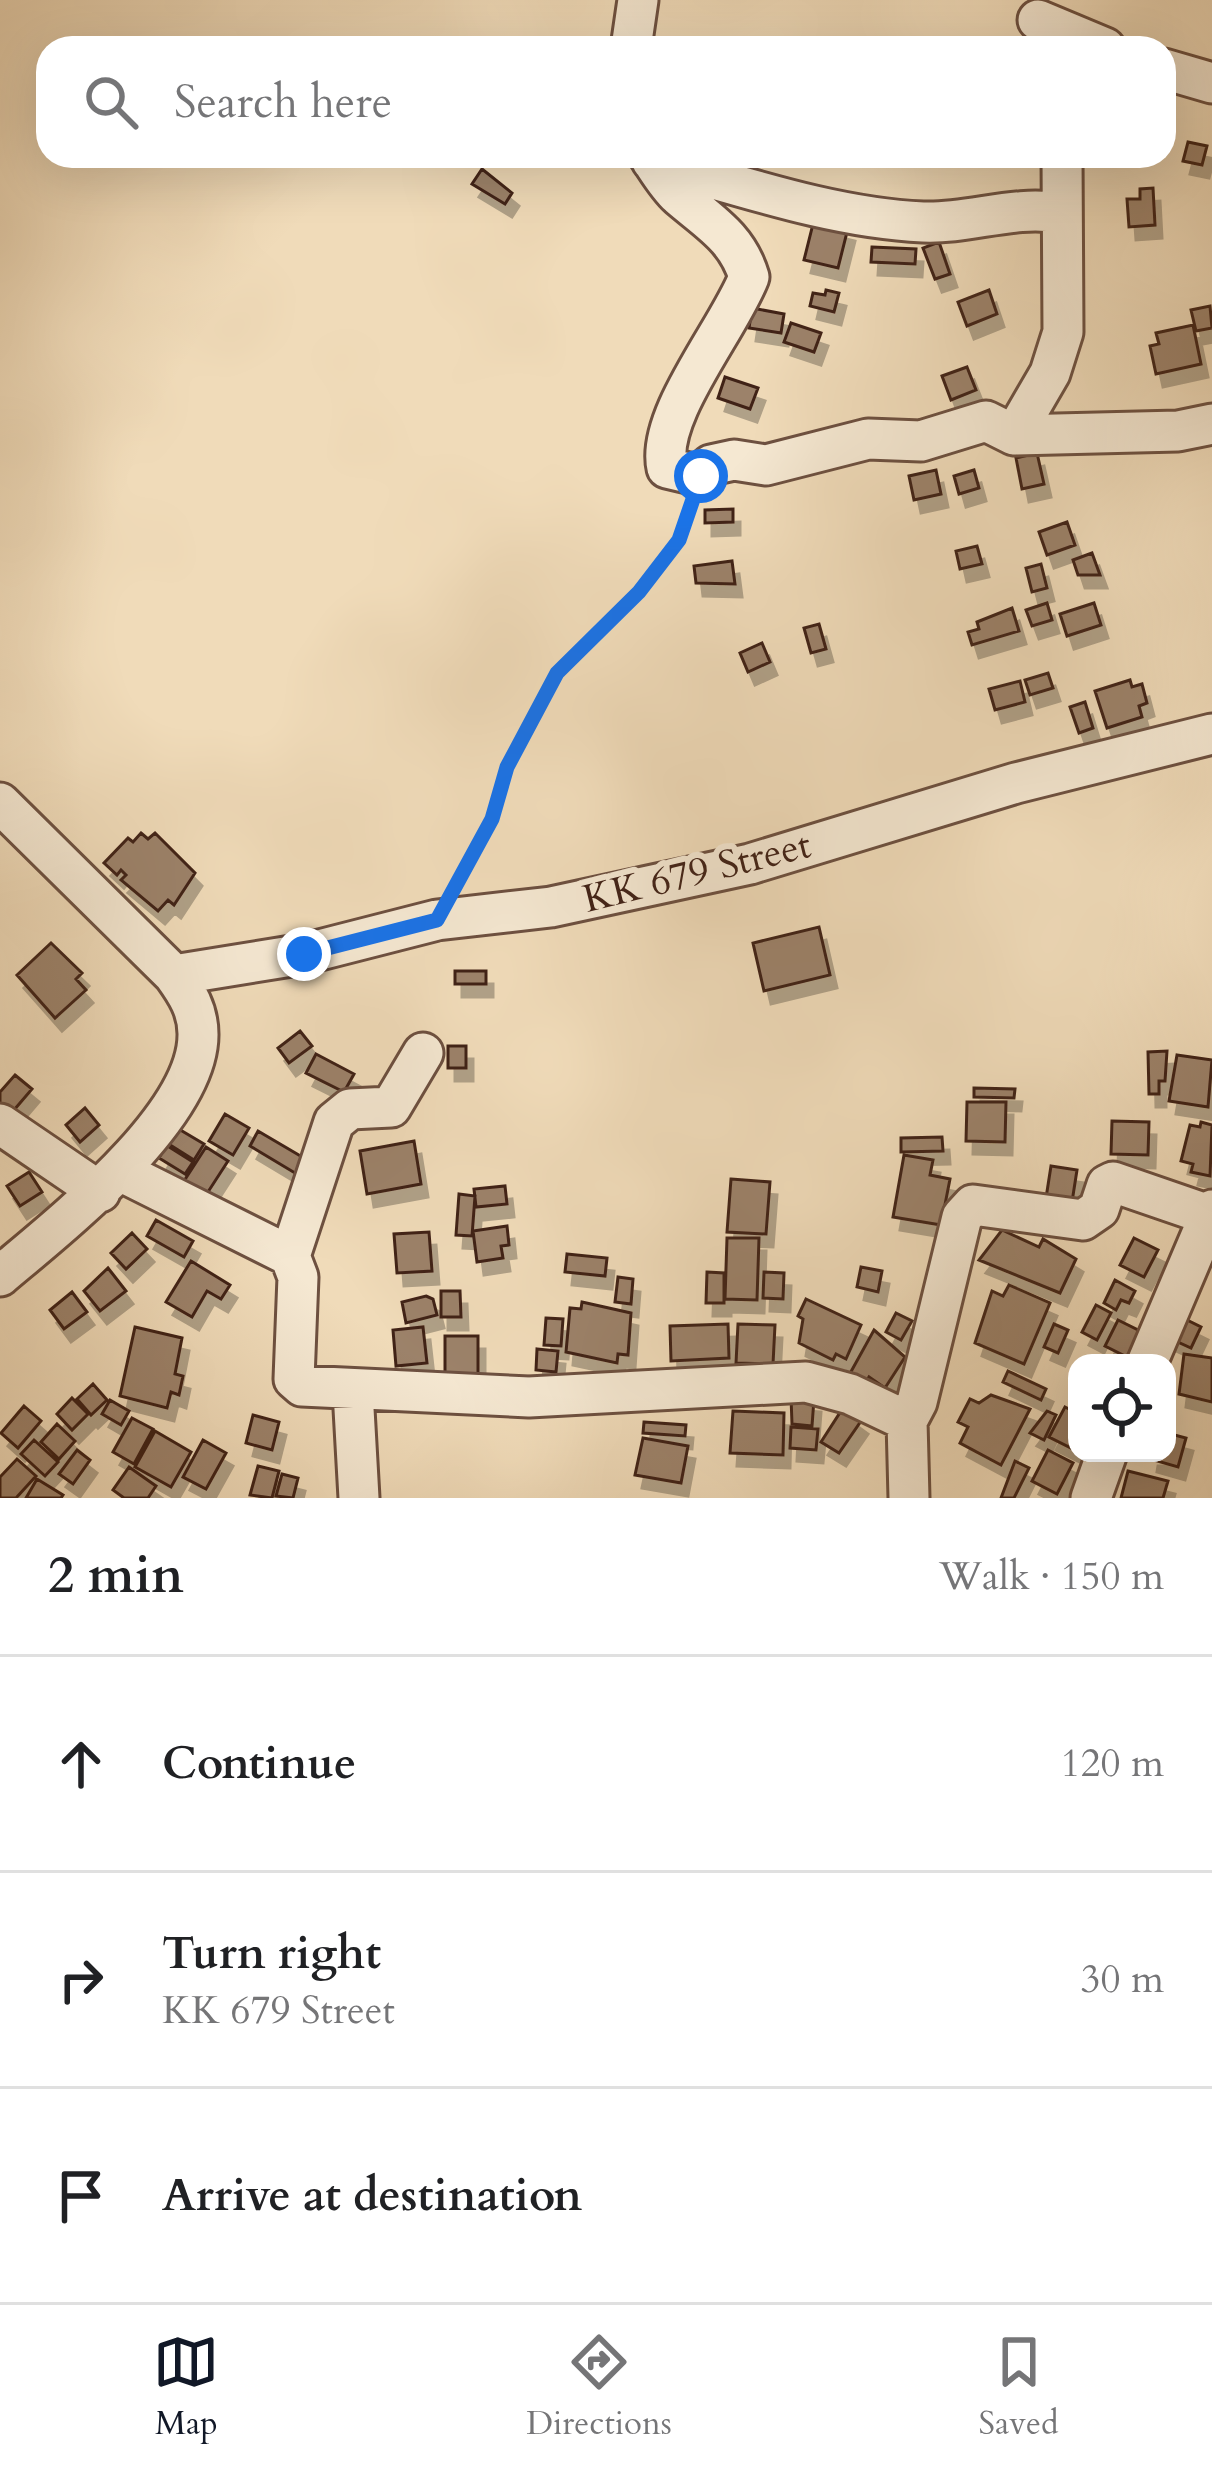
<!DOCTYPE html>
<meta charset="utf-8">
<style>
:root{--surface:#fff;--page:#f6f6f6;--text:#202124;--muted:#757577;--line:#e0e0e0;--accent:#111827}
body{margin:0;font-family:Cardo,serif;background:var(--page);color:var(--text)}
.controls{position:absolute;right:36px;bottom:36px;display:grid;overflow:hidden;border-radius:24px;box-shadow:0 12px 48px #0002}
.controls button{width:108px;height:108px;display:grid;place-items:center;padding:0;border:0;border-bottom:3px solid var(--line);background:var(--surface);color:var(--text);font:60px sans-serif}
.stop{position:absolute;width:36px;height:36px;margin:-27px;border:9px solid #1a73e8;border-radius:50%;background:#fff}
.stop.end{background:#1a73e8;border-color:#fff;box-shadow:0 3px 12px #0008}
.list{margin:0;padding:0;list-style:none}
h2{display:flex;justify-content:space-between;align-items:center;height:156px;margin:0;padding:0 48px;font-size:51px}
h2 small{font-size:39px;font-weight:400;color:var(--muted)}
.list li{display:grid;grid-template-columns:78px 1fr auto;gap:36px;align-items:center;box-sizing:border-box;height:216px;padding:0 48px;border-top:3px solid var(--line)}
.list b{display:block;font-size:45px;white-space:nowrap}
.list p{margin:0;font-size:39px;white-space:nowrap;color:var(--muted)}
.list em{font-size:39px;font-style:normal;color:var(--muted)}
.icon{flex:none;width:66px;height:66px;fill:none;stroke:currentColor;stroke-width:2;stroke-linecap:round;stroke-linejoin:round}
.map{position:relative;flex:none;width:1212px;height:1498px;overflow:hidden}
.search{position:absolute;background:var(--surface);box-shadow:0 12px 48px #0002;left:36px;right:36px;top:36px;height:132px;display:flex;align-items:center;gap:30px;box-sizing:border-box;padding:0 42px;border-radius:36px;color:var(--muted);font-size:45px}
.sheet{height:804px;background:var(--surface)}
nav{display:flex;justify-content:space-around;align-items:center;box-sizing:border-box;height:168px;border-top:3px solid var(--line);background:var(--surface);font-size:33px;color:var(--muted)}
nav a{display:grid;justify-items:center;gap:6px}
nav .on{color:var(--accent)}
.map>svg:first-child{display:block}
.building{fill:#9c826b;stroke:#412217;stroke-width:3;filter:url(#shadow)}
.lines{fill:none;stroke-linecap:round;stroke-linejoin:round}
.minor-casing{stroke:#6d5040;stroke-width:45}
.path{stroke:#412217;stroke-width:4.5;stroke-dasharray:9 6;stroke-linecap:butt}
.minor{stroke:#f5e8d2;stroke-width:39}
.route{stroke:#1a73e8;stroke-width:15}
.labels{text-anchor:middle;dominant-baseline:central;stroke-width:12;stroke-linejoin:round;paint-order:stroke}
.street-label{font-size:39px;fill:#412217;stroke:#f5e8d2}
</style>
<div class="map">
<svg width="1212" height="1498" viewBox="0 0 1212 1498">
<defs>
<filter id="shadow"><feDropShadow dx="7" dy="13" stdDeviation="0" flood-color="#0004"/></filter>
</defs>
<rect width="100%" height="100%" fill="#f0dbb9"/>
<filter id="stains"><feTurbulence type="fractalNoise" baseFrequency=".00167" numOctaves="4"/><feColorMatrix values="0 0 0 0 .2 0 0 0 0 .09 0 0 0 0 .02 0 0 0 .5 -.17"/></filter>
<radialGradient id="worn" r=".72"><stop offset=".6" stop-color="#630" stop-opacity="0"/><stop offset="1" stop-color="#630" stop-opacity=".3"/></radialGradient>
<!-- building -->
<path class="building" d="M 1188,142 L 1207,146 L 1202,165 L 1183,161 Z
M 482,169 L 512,193 L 505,204 L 472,184 Z
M 1153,188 L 1155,225 L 1129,227 L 1127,199 L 1140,199 L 1140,189 Z
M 814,220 L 848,228 L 838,268 L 804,260 Z
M 939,242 L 950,274 L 935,279 L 923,248 Z
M 872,247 L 916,249 L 915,264 L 871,262 Z
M 826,290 L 839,293 L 834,312 L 810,306 L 813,293 L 825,295 Z
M 989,290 L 997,314 L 967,326 L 958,302 Z
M 1210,306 L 1212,328 L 1196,331 L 1191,310 Z
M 752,308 L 784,314 L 781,333 L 749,328 Z
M 791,323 L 821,333 L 814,352 L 784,342 Z
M 1193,325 L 1201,364 L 1156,374 L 1150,346 L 1159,344 L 1156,333 Z
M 967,367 L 976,390 L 951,400 L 942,376 Z
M 725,377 L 758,388 L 750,409 L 718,398 Z
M 1037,453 L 1044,484 L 1022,489 L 1016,458 Z
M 936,470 L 941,494 L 914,500 L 909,476 Z
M 974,470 L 979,488 L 959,494 L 954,476 Z
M 733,509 L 733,522 L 705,523 L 705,510 Z
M 1067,522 L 1075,545 L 1047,555 L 1039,532 Z
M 977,546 L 982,564 L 960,569 L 956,551 Z
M 1092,553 L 1100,575 L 1078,575 L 1073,560 Z
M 732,561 L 735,584 L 696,583 L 694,566 Z
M 1041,564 L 1047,588 L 1032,592 L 1026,568 Z
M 1047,603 L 1052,620 L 1032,626 L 1026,610 Z
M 1094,603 L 1101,625 L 1067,636 L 1060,614 Z
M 1012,608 L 1019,631 L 972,645 L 968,632 L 979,629 L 977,622 Z
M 819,624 L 826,649 L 811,653 L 804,628 Z
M 762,643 L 770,662 L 748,672 L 740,653 Z
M 1048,673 L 1053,688 L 1030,695 L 1025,680 Z
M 1130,680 L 1132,687 L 1142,684 L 1147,703 L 1139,706 L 1142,717 L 1107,728 L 1095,691 Z
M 1020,681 L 1025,702 L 995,710 L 989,689 Z
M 1085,702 L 1093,728 L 1079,733 L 1070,707 Z
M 141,833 L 148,839 L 155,833 L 195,873 L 174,905 L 168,900 L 158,911 L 121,880 L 126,875 L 121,870 L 117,875 L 104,863 L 128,838 L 133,842 Z
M 819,927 L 830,975 L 764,991 L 753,943 Z
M 51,943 L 82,973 L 76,979 L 86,990 L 55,1018 L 17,975 Z
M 455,971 L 486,971 L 486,984 L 455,984 Z
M 300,1031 L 312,1046 L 289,1063 L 278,1048 Z
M 448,1046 L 466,1046 L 466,1068 L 448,1068 Z
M 1167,1051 L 1165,1081 L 1159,1081 L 1159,1094 L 1149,1094 L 1148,1052 Z
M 316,1054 L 354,1074 L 344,1092 L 306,1073 Z
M 1177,1055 L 1212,1060 L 1208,1107 L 1169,1101 Z
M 15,1075 L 32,1089 L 8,1117 L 0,1110 L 0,1092 Z
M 974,1088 L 1015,1089 L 1014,1098 L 974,1097 Z
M 967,1102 L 1006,1102 L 1005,1142 L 966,1141 Z
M 85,1108 L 99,1125 L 80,1142 L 66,1125 Z
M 225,1114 L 249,1128 L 233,1155 L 209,1141 Z
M 1112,1121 L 1149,1122 L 1148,1155 L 1111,1154 Z
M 1201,1122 L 1212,1125 L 1210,1176 L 1191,1172 L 1193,1164 L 1181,1161 L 1190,1125 L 1200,1127 Z
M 177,1128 L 204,1144 L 194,1160 L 167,1143 Z
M 258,1131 L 309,1161 L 300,1176 L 250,1146 Z
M 942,1137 L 943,1151 L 901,1152 L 901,1138 Z
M 414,1141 L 421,1184 L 367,1194 L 360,1151 Z
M 166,1145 L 193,1162 L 185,1174 L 159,1158 Z
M 206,1147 L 228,1161 L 206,1195 L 184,1181 Z
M 904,1155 L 933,1160 L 930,1175 L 950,1179 L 941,1225 L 893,1217 Z
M 1051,1166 L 1077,1170 L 1072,1202 L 1046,1198 Z
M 29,1172 L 42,1192 L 20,1206 L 7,1186 Z
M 731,1179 L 770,1182 L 766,1234 L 727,1232 Z
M 505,1186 L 507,1204 L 476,1207 L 474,1189 Z
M 459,1194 L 475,1196 L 472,1236 L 456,1235 Z
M 156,1220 L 193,1241 L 184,1257 L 147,1236 Z
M 507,1226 L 509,1245 L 501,1246 L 503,1258 L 477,1262 L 473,1231 Z
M 1002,1230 L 1039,1247 L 1043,1239 L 1076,1259 L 1060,1293 L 979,1260 Z
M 429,1232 L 432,1271 L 397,1273 L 394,1234 Z
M 132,1233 L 147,1249 L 126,1269 L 111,1253 Z
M 727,1238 L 759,1238 L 757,1300 L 725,1299 Z
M 1134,1238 L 1158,1250 L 1144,1277 L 1120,1265 Z
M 567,1254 L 607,1258 L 605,1276 L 565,1272 Z
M 191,1261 L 230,1285 L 221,1299 L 207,1291 L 192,1317 L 166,1302 Z
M 861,1267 L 882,1271 L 878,1292 L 857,1287 Z
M 108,1268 L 126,1291 L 100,1311 L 84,1291 Z
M 707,1272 L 724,1273 L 724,1303 L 706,1303 Z
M 764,1272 L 784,1273 L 783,1299 L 763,1298 Z
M 618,1277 L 633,1279 L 631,1304 L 615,1302 Z
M 1115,1280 L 1135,1291 L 1129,1303 L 1121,1300 L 1116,1310 L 1104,1303 Z
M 1009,1285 L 1050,1303 L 1024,1364 L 975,1343 L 992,1291 L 1003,1296 Z
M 441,1291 L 460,1291 L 461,1317 L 441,1317 Z
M 72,1292 L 87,1312 L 64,1329 L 50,1310 Z
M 426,1296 L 433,1299 L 437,1315 L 406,1323 L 402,1302 Z
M 806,1299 L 861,1325 L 846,1359 L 836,1354 L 833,1360 L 799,1343 L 803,1319 L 798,1316 Z
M 582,1302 L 631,1313 L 628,1355 L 618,1354 L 617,1363 L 566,1352 L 570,1308 L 581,1309 Z
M 1096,1305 L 1111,1313 L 1097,1340 L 1082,1332 Z
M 896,1313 L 912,1321 L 901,1340 L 886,1332 Z
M 1177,1315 L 1201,1327 L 1191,1348 L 1167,1337 Z
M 546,1318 L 563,1319 L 561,1346 L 544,1345 Z
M 1118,1320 L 1140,1331 L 1127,1357 L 1105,1346 Z
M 728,1324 L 729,1358 L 671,1361 L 670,1326 Z
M 738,1324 L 775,1325 L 773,1364 L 736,1363 Z
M 1054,1324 L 1068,1330 L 1058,1353 L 1044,1347 Z
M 135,1327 L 182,1338 L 175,1374 L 183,1376 L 179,1395 L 171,1392 L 167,1408 L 120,1396 Z
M 423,1327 L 427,1363 L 396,1366 L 393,1330 Z
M 874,1330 L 905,1357 L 885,1388 L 869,1377 L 863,1387 L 848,1377 Z
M 445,1336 L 478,1336 L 478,1376 L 445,1376 Z
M 537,1349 L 558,1351 L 556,1372 L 536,1370 Z
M 1184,1354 L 1212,1358 L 1212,1402 L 1179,1394 Z
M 1008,1371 L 1046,1389 L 1041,1400 L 1003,1382 Z
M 93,1384 L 107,1400 L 91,1415 L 77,1399 Z
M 991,1395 L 1030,1409 L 1001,1465 L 960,1443 L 968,1427 L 958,1422 L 970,1399 L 979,1403 Z
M 791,1397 L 814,1399 L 812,1426 L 792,1424 Z
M 72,1398 L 88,1414 L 72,1430 L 57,1414 Z
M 110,1400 L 129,1411 L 121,1425 L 102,1414 Z
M 24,1406 L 41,1421 L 18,1448 L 1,1433 Z
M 1065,1407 L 1077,1413 L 1077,1451 L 1049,1437 Z
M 843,1408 L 861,1421 L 839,1453 L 821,1442 Z
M 733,1411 L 784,1413 L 783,1455 L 730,1453 Z
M 1047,1411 L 1056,1415 L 1044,1440 L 1030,1433 Z
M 253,1415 L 279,1422 L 272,1450 L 246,1443 Z
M 132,1418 L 153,1429 L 134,1464 L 113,1452 Z
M 644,1422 L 686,1425 L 685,1436 L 643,1433 Z
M 57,1424 L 75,1441 L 59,1459 L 41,1442 Z
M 791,1427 L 818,1429 L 816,1450 L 790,1448 Z
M 155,1431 L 191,1452 L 171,1487 L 135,1467 Z
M 1167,1433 L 1186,1438 L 1178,1467 L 1150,1459 L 1151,1453 L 1167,1453 Z
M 643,1438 L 688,1446 L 681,1483 L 635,1475 Z
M 34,1440 L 58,1462 L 45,1476 L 21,1454 Z
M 203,1440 L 226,1453 L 206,1489 L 183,1477 Z
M 77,1450 L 90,1460 L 73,1484 L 59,1474 Z
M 1048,1450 L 1073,1463 L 1057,1494 L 1032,1481 Z
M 17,1459 L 36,1476 L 16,1498 L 0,1498 L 0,1477 Z
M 1015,1461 L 1029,1468 L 1014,1498 L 1001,1498 Z
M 258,1466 L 279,1471 L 272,1498 L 250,1495 Z
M 129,1467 L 156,1486 L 148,1498 L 124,1498 L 113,1490 Z
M 1128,1471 L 1168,1481 L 1163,1498 L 1121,1498 Z
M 282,1474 L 298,1478 L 293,1498 L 276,1496 Z
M 37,1479 L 63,1495 L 61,1498 L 26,1498 Z"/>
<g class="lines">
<defs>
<path id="minor" d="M 1038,20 L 1105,48
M 631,48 L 638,0
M 1164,69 L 1212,83
M 649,156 C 658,169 667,185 679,196 C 709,222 737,237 749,277 C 729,329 655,416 667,468 L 701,476 L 711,465 L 734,460 L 766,465 L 868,439 L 921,441 L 986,421 L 1014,435 L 1178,431 L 1212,424
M 652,161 C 739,185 832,218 923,222 C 970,224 1013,205 1060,213
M 1014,435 L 1050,373 L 1063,332 L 1062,156
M 0,803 L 174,975 C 187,993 198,1010 198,1034 C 199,1117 59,1226 0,1276
M 174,975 L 304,954 L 437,920 L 551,907 L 750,864 L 1016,783 L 1212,734
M 0,1124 L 100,1192
M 120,1171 L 290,1256 L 298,1277 L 294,1379 L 302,1386 L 529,1397 L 806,1382 L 850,1394 L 907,1421 L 917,1402 L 962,1217 L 973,1205 L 1083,1220 L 1099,1209 L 1107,1185 L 1113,1182 L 1212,1216
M 290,1256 L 334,1122 L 350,1109 L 391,1107 L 423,1053
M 1147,1363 L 1212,1210
M 353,1391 L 359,1498
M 907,1421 L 909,1498
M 1091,1498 L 1107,1453"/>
</defs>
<!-- minor casing -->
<use href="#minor" class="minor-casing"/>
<!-- path -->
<path class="path" d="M 456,883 L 492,819 L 507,767 L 557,673 L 639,592 L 679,540 L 690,506"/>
<!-- minor -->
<use href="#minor" class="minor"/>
</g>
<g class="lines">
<!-- route -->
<path class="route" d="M 304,954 L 437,920 L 492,819 L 507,767 L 557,673 L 639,592 L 679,540 L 701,476"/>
</g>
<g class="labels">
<!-- street labels -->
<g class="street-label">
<text transform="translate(697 872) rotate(-14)">KK 679 Street</text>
</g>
</g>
<rect width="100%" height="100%" filter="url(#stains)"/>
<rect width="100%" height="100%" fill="url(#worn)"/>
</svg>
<div class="controls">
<button><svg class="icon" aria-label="locate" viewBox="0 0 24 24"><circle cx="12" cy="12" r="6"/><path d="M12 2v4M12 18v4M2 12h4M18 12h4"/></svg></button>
</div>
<div class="stop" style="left:701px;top:476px"></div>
<div class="stop end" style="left:304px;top:954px"></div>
<div class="search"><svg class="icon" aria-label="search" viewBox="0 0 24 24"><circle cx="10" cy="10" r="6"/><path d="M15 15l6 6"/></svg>Search here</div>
</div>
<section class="sheet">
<h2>2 min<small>Walk · 150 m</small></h2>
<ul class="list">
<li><svg class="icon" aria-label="ahead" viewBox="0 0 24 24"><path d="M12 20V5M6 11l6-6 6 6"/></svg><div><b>Continue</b></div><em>120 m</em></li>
<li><svg class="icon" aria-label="right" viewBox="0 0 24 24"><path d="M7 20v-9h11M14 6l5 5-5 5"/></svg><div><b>Turn right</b><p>KK 679 Street</p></div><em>30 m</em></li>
<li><svg class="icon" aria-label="arrive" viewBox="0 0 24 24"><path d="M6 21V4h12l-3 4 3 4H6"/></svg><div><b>Arrive at destination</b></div></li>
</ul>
</section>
<nav>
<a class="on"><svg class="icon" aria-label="map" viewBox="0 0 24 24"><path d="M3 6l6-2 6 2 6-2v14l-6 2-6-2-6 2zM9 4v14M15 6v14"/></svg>Map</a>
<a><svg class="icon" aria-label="directions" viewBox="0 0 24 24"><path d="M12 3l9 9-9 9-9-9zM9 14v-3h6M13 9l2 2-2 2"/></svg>Directions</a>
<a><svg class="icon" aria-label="saved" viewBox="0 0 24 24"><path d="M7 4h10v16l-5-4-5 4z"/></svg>Saved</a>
</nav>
